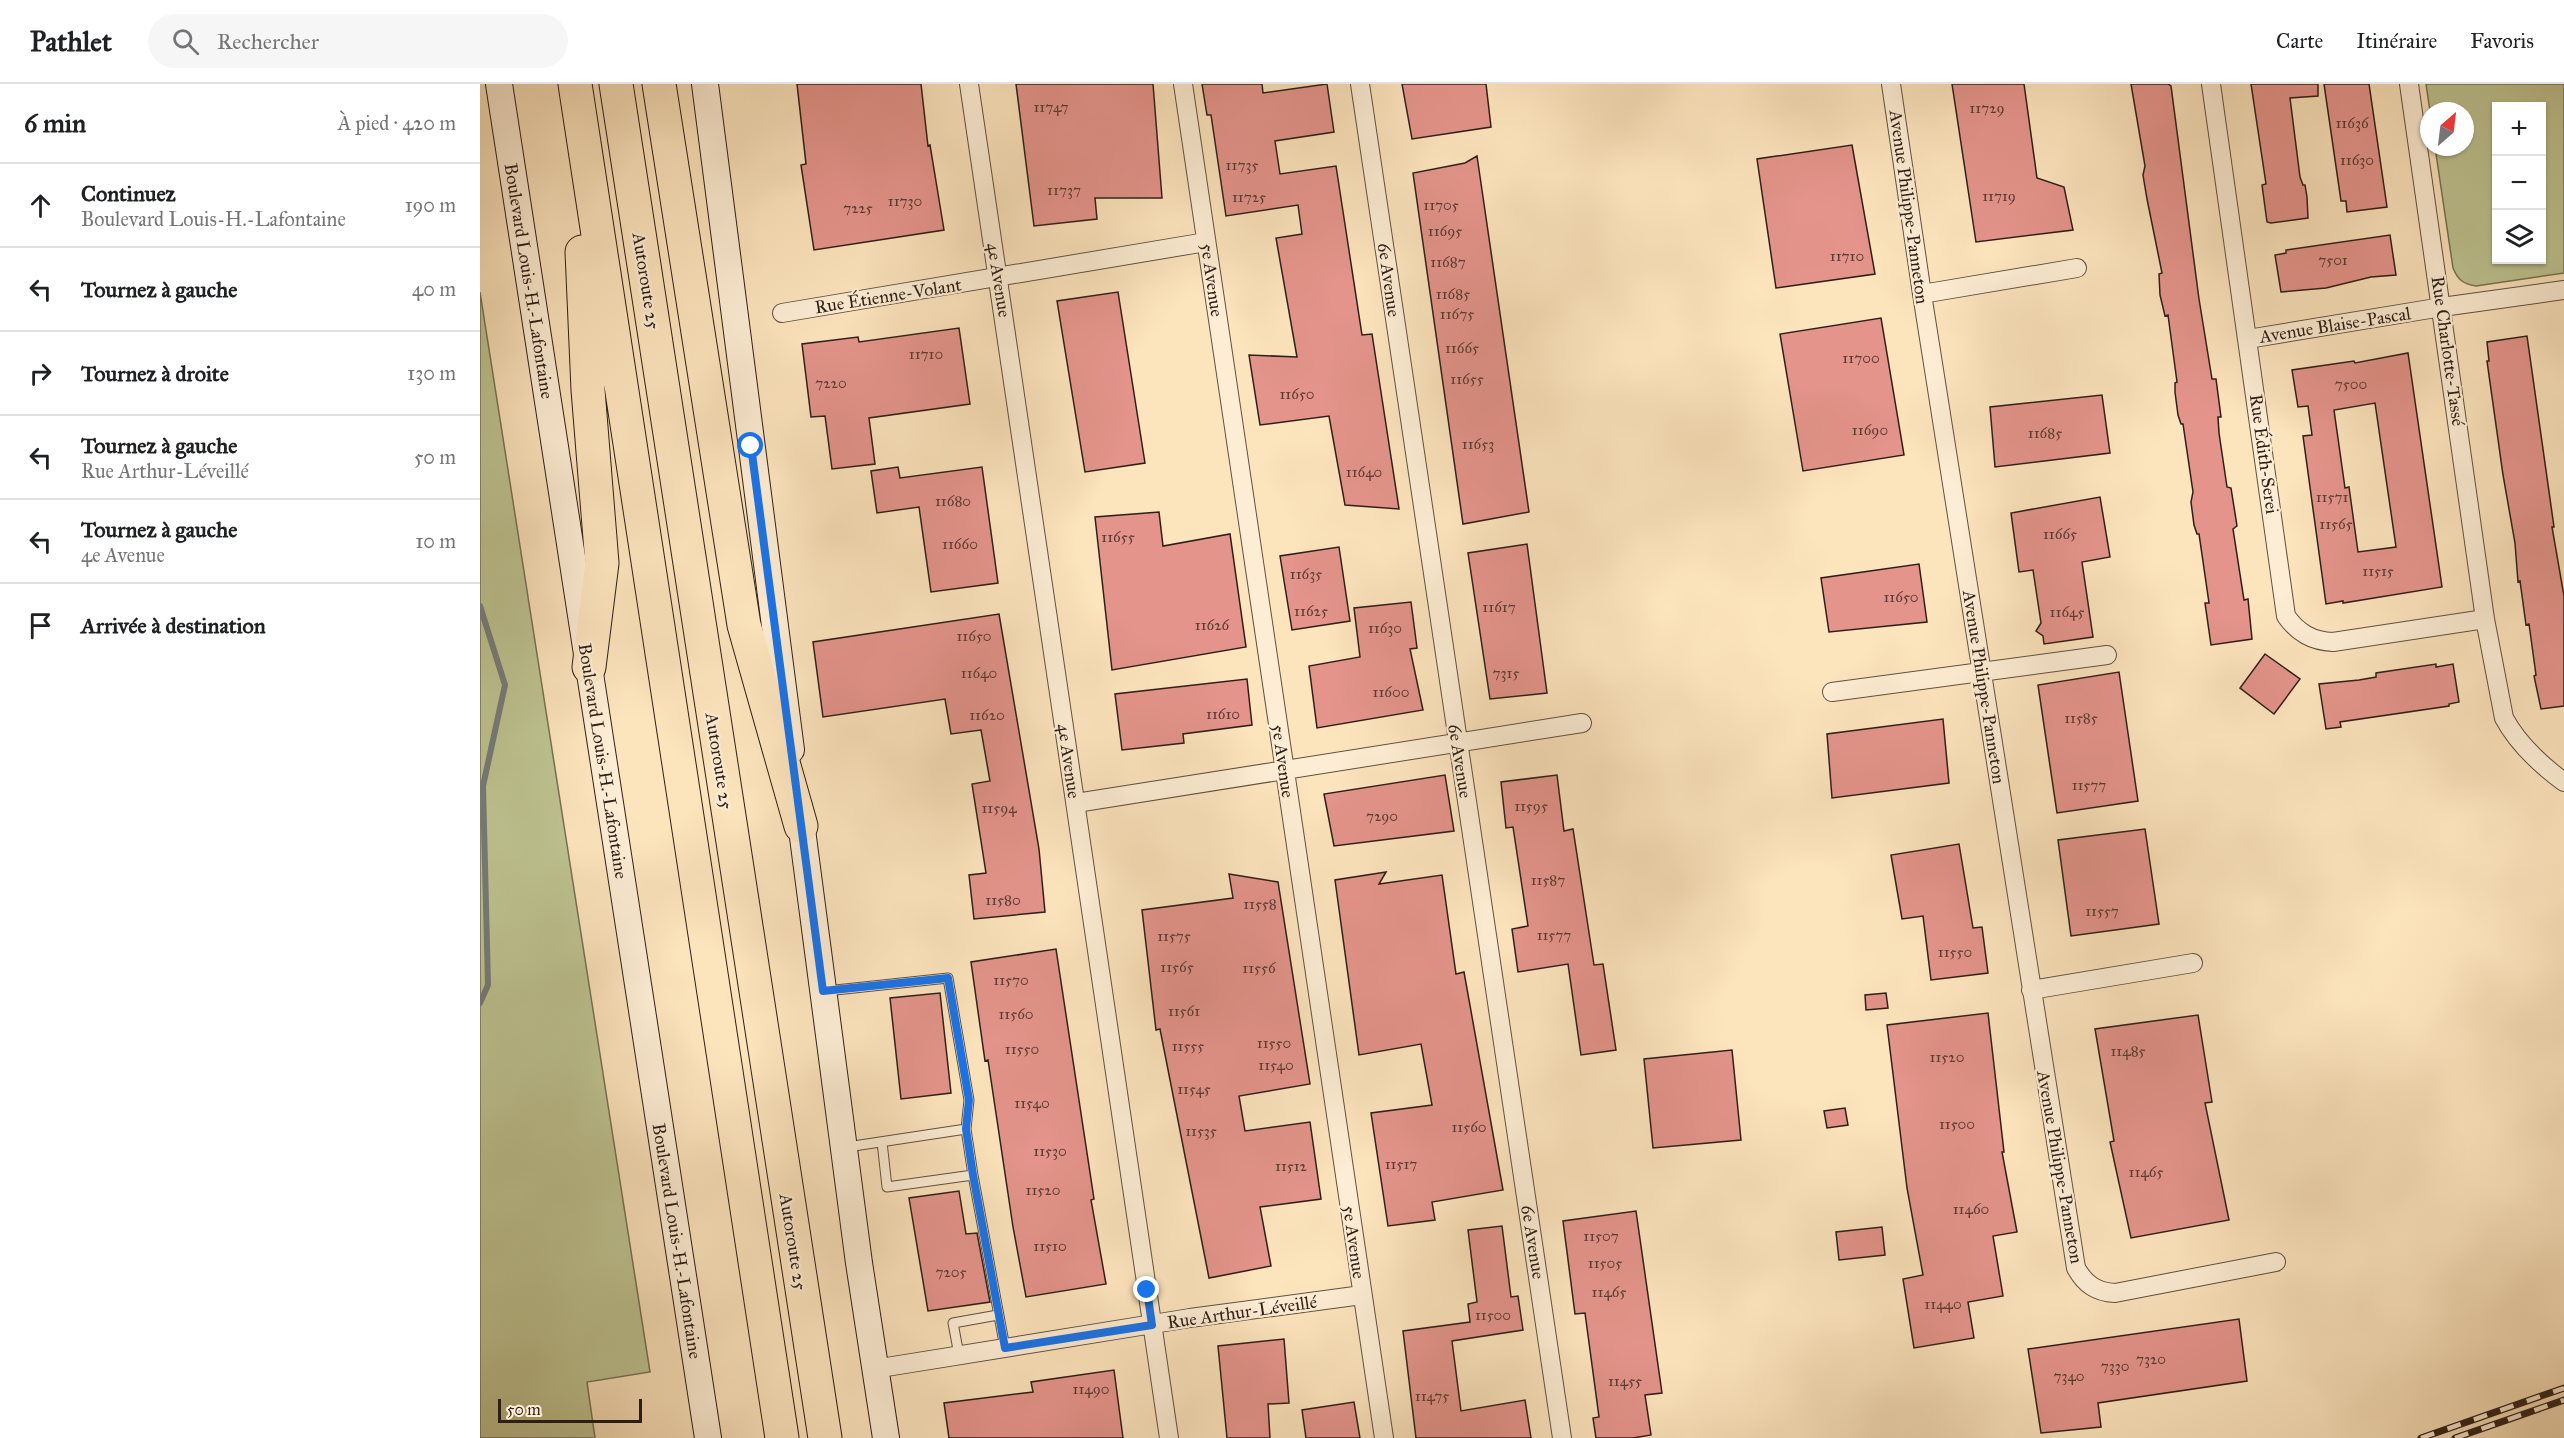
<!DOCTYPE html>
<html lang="fr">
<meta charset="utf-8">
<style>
:root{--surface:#fff;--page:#f6f6f6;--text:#202124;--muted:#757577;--line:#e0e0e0}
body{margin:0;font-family:"IM FELL Great Primer",serif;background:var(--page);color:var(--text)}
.controls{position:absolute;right:18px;top:18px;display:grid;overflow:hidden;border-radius:0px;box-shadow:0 2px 4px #0004}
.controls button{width:54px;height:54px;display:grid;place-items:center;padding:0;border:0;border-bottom:2px solid var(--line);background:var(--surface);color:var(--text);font:30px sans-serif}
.compass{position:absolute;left:1940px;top:18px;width:54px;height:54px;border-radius:50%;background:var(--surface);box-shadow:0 2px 4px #0004;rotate:28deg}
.scale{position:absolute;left:18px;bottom:15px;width:144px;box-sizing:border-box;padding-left:6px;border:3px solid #2d1f18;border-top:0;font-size:16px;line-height:21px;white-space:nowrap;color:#2d1f18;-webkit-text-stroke:4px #fdedd4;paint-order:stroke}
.stop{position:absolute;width:18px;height:18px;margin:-14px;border:4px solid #1a73e8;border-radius:50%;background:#fff}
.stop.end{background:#1a73e8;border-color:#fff;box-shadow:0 2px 6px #0008}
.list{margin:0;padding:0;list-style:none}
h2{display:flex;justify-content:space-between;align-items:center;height:78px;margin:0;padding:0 24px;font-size:26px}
h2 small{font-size:20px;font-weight:400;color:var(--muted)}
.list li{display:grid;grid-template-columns:39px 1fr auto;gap:18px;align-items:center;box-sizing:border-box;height:84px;padding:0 24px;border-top:2px solid var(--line)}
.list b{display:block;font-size:22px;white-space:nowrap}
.list p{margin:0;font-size:20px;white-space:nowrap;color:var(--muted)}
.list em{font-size:20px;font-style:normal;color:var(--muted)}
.icon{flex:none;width:33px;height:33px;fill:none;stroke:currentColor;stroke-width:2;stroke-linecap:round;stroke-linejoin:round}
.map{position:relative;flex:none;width:2084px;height:1354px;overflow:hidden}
header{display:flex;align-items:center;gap:36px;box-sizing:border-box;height:84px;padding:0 30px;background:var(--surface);border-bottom:2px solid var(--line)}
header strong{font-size:28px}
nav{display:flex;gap:33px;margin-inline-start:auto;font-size:21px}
.search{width:420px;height:54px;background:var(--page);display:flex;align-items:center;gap:15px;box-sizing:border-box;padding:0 21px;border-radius:33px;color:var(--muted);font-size:22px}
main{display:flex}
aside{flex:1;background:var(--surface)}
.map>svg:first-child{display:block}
.green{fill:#bec492;stroke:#767255;stroke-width:1.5;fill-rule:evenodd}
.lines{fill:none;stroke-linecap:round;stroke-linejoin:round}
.stream{stroke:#757d7a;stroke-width:6}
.building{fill:#e4948b;stroke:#2d1f18;stroke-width:1.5;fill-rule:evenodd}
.service-casing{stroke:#615041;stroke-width:11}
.minor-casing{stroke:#615041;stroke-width:20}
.secondary-casing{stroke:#2d1f18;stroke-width:28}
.motorway-casing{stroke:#2d1f18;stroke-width:35}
.service{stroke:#fdedd4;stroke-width:9}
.minor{stroke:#fdedd4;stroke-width:18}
.secondary{stroke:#fdedd4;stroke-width:26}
.motorway{stroke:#fce4bd;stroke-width:33}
.rail-casing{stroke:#2d1f18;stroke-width:7}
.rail{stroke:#fdedd4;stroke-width:4.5;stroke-dasharray:14;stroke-linecap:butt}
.route{stroke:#1a73e8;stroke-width:8}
.labels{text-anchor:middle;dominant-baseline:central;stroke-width:4.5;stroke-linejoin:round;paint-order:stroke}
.number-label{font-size:15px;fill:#5b3c35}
.street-label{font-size:18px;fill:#2d1f18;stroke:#fdedd4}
</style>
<header>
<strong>Pathlet</strong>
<div class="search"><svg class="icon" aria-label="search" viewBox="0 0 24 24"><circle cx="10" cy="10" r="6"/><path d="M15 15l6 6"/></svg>Rechercher</div>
<nav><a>Carte</a><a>Itinéraire</a><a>Favoris</a></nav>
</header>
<main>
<aside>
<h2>6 min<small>À pied · 420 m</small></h2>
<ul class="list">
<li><svg class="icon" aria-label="ahead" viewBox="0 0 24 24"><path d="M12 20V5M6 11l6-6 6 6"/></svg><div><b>Continuez</b><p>Boulevard Louis-H.-Lafontaine</p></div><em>190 m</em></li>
<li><svg class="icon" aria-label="left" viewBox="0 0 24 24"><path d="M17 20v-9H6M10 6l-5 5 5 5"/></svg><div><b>Tournez à gauche</b></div><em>40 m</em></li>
<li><svg class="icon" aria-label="right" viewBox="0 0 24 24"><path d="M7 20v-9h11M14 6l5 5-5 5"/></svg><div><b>Tournez à droite</b></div><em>130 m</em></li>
<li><svg class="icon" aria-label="left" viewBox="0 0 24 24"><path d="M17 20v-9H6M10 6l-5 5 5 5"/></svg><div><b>Tournez à gauche</b><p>Rue Arthur-Léveillé</p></div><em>50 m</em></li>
<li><svg class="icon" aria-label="left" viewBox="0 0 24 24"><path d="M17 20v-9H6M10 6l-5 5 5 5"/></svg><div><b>Tournez à gauche</b><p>4e Avenue</p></div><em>10 m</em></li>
<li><svg class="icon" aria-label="arrive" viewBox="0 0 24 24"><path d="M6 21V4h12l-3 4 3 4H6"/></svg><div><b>Arrivée à destination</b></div></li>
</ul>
</aside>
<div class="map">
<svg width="2084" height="1354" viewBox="0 0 2084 1354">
<rect width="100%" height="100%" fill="#fce4bd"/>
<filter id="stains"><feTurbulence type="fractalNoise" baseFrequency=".00333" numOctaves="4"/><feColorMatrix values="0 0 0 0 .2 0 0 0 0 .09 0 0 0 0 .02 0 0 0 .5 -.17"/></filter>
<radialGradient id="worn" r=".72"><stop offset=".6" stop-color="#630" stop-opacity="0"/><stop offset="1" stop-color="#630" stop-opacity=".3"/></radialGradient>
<!-- green -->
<path class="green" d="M 1946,0 L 2084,0 L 2084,189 L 1996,202 C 1983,200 1978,196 1973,184 L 1955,63 L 1985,63 L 1985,27 L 1950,27 ZM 2016,22 L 2062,22 L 2062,176 L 2016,176 Z
M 0,208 L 170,1288 L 107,1298 L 115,1354 L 0,1354 Z"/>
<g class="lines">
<!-- stream -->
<path class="stream" d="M 0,522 L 25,601 L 3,702 L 8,901 L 0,919"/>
</g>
<!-- building -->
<path class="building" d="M 317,0 L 441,0 L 448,62 L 450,61 L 464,146 L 334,166 L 321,81 L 326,80 Z
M 536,0 L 673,0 L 682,114 L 615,114 L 617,135 L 554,142 Z
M 722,0 L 782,0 L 783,9 L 847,0 L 854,48 L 795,57 L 800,90 L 856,82 L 882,251 L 892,250 L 919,425 L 865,421 L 849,332 L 780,341 L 769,271 L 817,273 L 796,154 L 822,150 L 818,121 L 746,132 L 731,31 L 727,31 Z
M 922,0 L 1006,0 L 1011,43 L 932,55 Z
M 1472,0 L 1544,0 L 1557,94 L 1584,103 L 1593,146 L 1496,158 Z
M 1651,0 L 1688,0 L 1691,2 L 1719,215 L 1732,295 L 1736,295 L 1741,333 L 1738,333 L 1739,349 L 1747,403 L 1751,404 L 1757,442 L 1753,445 L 1764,516 L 1768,515 L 1772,555 L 1731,561 L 1725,519 L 1729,519 L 1719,450 L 1717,450 L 1714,441 L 1711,418 L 1713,408 L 1703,340 L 1701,340 L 1698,331 L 1695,308 L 1695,299 L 1697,298 L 1688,231 L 1685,232 L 1680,211 L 1679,190 L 1682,189 L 1667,115 L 1663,91 L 1665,82 Z
M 1771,0 L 1838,0 L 1838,12 L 1810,14 L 1820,93 L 1823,101 L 1825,101 L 1827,113 L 1828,134 L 1791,139 L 1787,138 L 1782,101 L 1786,100 Z
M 1844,0 L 1889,0 L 1907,123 L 1867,128 L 1866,117 L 1861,117 Z
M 1372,61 L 1395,190 L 1296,204 L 1277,75 Z
M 997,72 L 1049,428 L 983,440 L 933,89 L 985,79 Z
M 1910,151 L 1916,191 L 1891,193 L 1846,204 L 1801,208 L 1795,171 L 1806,169 L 1806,166 Z
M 638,208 L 665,379 L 605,388 L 577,217 Z
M 1401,234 L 1424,371 L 1323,387 L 1300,250 Z
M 479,244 L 490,320 L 389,334 L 395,380 L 352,385 L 345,332 L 331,333 L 322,260 L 378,253 L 379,258 Z
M 2047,252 L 2074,443 L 2072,443 L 2084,512 L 2084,622 L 2061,625 L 2054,592 L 2056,591 L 2049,540 L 2046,541 L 2040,497 L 2038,498 L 2035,459 L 2023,391 L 2007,277 L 2009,277 L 2007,258 Z
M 1928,269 L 1962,503 L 1863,519 L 1863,517 L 1846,520 L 1823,352 L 1832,351 L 1828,322 L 1818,323 L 1812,286 L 1874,277 L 1875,279 ZM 1895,319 L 1916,463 L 1878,468 L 1869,403 L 1865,404 L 1854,326 Z
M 1622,311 L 1630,369 L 1515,383 L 1510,323 Z
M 418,383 L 420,394 L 502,383 L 518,499 L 451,508 L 439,423 L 397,429 L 391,387 Z
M 1620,413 L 1630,473 L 1602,478 L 1613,553 L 1564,560 L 1563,552 L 1556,547 L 1561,539 L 1553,486 L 1539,488 L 1531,429 Z
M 679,428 L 683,462 L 750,450 L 766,563 L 632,586 L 615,433 Z
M 1047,460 L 1067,609 L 1010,615 L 988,469 Z
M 859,463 L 870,537 L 812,546 L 800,472 Z
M 1439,480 L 1447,538 L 1349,548 L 1341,494 Z
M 931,518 L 937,564 L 930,565 L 943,626 L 837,644 L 829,582 L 880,573 L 874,524 Z
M 519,530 L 559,765 L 565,828 L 494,835 L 489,791 L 506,789 L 492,700 L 510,697 L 501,646 L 471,650 L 465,615 L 343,633 L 333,558 Z
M 1785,570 L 1820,595 L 1794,630 L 1760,604 Z
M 1956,580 L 1956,583 L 1973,580 L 1979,618 L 1969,620 L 1969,622 L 1860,638 L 1861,643 L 1846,645 L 1839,600 L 1879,596 L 1896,593 L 1896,589 Z
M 1639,588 L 1658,717 L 1577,729 L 1558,601 Z
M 767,595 L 772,641 L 703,650 L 704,659 L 642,666 L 635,610 Z
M 1463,635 L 1469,699 L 1352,714 L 1347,650 Z
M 965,691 L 974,747 L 854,762 L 844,710 Z
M 1077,691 L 1084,747 L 1093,745 L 1114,881 L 1123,880 L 1136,966 L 1101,971 L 1088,880 L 1038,888 L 1032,845 L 1048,842 L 1033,743 L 1026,744 L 1021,698 Z
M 1665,745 L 1679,840 L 1591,852 L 1578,756 Z
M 1479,760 L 1493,844 L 1502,843 L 1508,889 L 1451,896 L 1443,832 L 1422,835 L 1411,771 Z
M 906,788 L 899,800 L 962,791 L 976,890 L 984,888 L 1023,1106 L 952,1118 L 955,1136 L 908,1142 L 891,1029 L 952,1021 L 941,960 L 879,971 L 855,796 Z
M 749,790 L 798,798 L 830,1000 L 759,1012 L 765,1047 L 830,1038 L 841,1115 L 780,1123 L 791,1182 L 729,1194 L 680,945 L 676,946 L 662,826 L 753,814 Z
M 576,865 L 614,1115 L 611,1116 L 626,1200 L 546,1213 L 533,1143 L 508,976 L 505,977 L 491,878 Z
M 460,909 L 471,1009 L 421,1015 L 410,914 Z
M 1406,909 L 1408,924 L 1386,926 L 1385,911 Z
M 1508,929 L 1524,1068 L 1522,1068 L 1537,1148 L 1513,1152 L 1523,1212 L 1488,1218 L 1494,1254 L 1434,1264 L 1423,1195 L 1443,1191 L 1427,1104 L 1407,941 Z
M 1718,931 L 1732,1018 L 1725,1019 L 1749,1136 L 1651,1154 L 1630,1058 L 1634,1057 L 1615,945 Z
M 1252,966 L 1261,1056 L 1173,1064 L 1164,975 Z
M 1365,1024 L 1368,1041 L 1347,1044 L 1344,1027 Z
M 479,1107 L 486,1150 L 497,1149 L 510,1218 L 448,1227 L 429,1114 Z
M 1156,1127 L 1182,1309 L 1165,1311 L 1171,1351 L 1153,1354 L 1116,1354 L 1113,1334 L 1119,1333 L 1105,1229 L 1095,1230 L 1083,1137 Z
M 1022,1142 L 1031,1213 L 1038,1212 L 1043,1246 L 972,1257 L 981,1327 L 1045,1316 L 1051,1354 L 936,1354 L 923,1247 L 990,1238 L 988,1220 L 997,1218 L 988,1146 Z
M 1402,1143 L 1405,1171 L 1359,1176 L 1356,1148 Z
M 1759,1235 L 1767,1297 L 1618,1319 L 1621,1343 L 1561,1349 L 1548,1265 Z
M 804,1255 L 809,1319 L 788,1320 L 790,1354 L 747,1354 L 738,1262 Z
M 634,1286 L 643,1354 L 469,1354 L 464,1319 L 553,1308 L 551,1298 Z
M 874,1318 L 880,1354 L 826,1354 L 822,1326 Z"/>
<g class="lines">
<defs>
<path id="service" d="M 346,907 L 468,894 L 489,1016 L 486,1045 L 493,1091 L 407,1103 L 402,1058
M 367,1063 L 486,1045
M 493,1091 L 525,1264
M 479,1271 L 473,1239 L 518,1231"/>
<path id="minor" d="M 489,0 L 689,1354
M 703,0 L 904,1354
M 880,0 L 1082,1354
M 1411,0 L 1442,210 L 1596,1184 C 1605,1200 1616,1208 1635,1209 L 1796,1178
M 1731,0 L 1806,532 C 1818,549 1832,557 1853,558 L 2005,535
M 1929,0 L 2005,535 L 2024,634 C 2038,660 2061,681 2084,698
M 1442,210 L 1597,184
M 302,229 L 726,158
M 1768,255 L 1962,223 L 2084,206
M 1352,608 L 1627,571
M 596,719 L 1102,639
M 1551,906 L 1713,879
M 394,1285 L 710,1234 L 882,1211"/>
<path id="secondary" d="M 19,0 L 228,1354
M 225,0 L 311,666
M 319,723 L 379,1179 L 406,1354"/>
<path id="motorway" d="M 95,0 L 302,1354
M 136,0 L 345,1354
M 179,0 L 264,541 L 321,742
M 102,168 L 108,306 L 122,479 L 109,583"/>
</defs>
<!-- service casing -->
<use href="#service" class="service-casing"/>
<!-- minor casing -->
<use href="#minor" class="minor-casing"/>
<!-- secondary casing -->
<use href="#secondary" class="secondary-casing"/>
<!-- motorway casing -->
<use href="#motorway" class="motorway-casing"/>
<!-- service -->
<use href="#service" class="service"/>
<!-- minor -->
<use href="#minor" class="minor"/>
<!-- secondary -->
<use href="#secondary" class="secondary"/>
<!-- motorway -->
<use href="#motorway" class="motorway"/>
<defs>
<path id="rail" d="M 1941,1354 L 2084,1304
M 1975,1354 L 2084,1316"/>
</defs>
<!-- rail casing -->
<use href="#rail" class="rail-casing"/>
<!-- rail -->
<use href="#rail" class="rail"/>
</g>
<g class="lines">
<!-- route -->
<path class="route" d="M 271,362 L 343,907 L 468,894 L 489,1016 L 486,1045 L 493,1091 L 525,1264 L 672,1241 L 667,1206"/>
</g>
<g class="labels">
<!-- number labels -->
<g class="number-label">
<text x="571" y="23">11747</text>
<text x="1507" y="24">11729</text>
<text x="1872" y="39">11636</text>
<text x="1877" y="76">11630</text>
<text x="762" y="81">11735</text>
<text x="584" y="106">11737</text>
<text x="1519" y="112">11719</text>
<text x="769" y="113">11725</text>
<text x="425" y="117">11730</text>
<text x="961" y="121">11705</text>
<text x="378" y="124">7225</text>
<text x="965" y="147">11695</text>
<text x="1367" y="172">11710</text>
<text x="1853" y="176">7501</text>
<text x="968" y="178">11687</text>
<text x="973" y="210">11685</text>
<text x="977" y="230">11675</text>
<text x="982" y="264">11665</text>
<text x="446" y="270">11710</text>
<text x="1381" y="274">11700</text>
<text x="987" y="295">11655</text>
<text x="351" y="299">7220</text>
<text x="1871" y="300">7500</text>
<text x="817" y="310">11650</text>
<text x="1390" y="346">11690</text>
<text x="1565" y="349">11685</text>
<text x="998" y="360">11653</text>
<text x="884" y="388">11640</text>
<text x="1852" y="413">11571</text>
<text x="473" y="417">11680</text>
<text x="1856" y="440">11565</text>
<text x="1580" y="450">11665</text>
<text x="638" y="453">11655</text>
<text x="480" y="460">11660</text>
<text x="1898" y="487">11515</text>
<text x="826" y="490">11635</text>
<text x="1421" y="513">11650</text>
<text x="1019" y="523">11617</text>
<text x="831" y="527">11625</text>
<text x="1587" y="528">11645</text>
<text x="732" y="541">11626</text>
<text x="905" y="544">11630</text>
<text x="494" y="552">11650</text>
<text x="499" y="589">11640</text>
<text x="1026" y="589">7315</text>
<text x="911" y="608">11600</text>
<text x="743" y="630">11610</text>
<text x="507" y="631">11620</text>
<text x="1601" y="634">11585</text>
<text x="1609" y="701">11577</text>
<text x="1051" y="722">11595</text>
<text x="519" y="724">11594</text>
<text x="902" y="732">7290</text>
<text x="1068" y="796">11587</text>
<text x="523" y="816">11580</text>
<text x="780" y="820">11558</text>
<text x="1622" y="827">11557</text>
<text x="1074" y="851">11577</text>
<text x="694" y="852">11575</text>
<text x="1475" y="868">11550</text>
<text x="697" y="883">11565</text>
<text x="779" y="884">11556</text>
<text x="531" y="896">11570</text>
<text x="704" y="927">11561</text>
<text x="536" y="930">11560</text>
<text x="794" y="959">11550</text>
<text x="708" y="962">11555</text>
<text x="542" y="965">11550</text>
<text x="1648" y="967">11485</text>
<text x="1467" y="973">11520</text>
<text x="796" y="981">11540</text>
<text x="714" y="1005">11545</text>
<text x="552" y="1019">11540</text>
<text x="1477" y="1040">11500</text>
<text x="989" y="1043">11560</text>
<text x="721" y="1047">11535</text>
<text x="570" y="1067">11530</text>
<text x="921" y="1080">11517</text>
<text x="811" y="1082">11512</text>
<text x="1666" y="1088">11465</text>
<text x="563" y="1106">11520</text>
<text x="1491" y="1125">11460</text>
<text x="1121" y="1152">11507</text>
<text x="570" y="1162">11510</text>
<text x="1125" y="1179">11505</text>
<text x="471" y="1188">7205</text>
<text x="1129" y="1208">11465</text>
<text x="1463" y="1220">11440</text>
<text x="1013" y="1231">11500</text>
<text x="1671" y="1275">7320</text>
<text x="1635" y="1282">7330</text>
<text x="1589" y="1292">7340</text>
<text x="1145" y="1297">11455</text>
<text x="611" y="1305">11490</text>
<text x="952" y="1312">11475</text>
</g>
<!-- street labels -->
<g class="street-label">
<text transform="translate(1429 123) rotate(82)">Avenue Philippe-Panneton</text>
<text transform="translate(519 196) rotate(81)">4e Avenue</text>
<text transform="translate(732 196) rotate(82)">5e Avenue</text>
<text transform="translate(909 196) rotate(82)">6e Avenue</text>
<text transform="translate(49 197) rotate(81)">Boulevard Louis-H.-Lafontaine</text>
<text transform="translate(166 197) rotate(81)">Autoroute 25</text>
<text transform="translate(408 212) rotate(-9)">Rue Étienne-Volant</text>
<text transform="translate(1855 241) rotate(-9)">Avenue Blaise-Pascal</text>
<text transform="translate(1968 267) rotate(82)">Rue Charlotte-Tassé</text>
<text transform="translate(1784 370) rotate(82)">Rue Édith-Serei</text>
<text transform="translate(1504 603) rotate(81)">Avenue Philippe-Panneton</text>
<text transform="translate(123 677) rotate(81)">Boulevard Louis-H.-Lafontaine</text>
<text transform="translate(239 677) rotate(81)">Autoroute 25</text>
<text transform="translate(589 677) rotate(82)">4e Avenue</text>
<text transform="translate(803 677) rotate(82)">5e Avenue</text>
<text transform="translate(980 677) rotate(81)">6e Avenue</text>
<text transform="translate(1580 1083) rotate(80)">Avenue Philippe-Panneton</text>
<text transform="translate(197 1157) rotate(81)">Boulevard Louis-H.-Lafontaine</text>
<text transform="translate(313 1158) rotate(81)">Autoroute 25</text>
<text transform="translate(874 1158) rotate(82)">5e Avenue</text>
<text transform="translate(1053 1158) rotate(81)">6e Avenue</text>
<text transform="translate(762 1228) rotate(-8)">Rue Arthur-Léveillé</text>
</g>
</g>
<rect width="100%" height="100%" filter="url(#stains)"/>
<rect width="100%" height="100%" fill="url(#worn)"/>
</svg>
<div class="controls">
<button>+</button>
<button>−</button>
<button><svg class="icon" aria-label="layers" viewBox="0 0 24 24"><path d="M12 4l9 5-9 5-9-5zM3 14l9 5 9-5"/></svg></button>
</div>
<svg class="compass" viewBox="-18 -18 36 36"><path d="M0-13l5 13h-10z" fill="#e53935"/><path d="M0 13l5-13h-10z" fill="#757577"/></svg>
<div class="scale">50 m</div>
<div class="stop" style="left:271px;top:362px"></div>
<div class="stop end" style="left:667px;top:1206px"></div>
</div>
</main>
